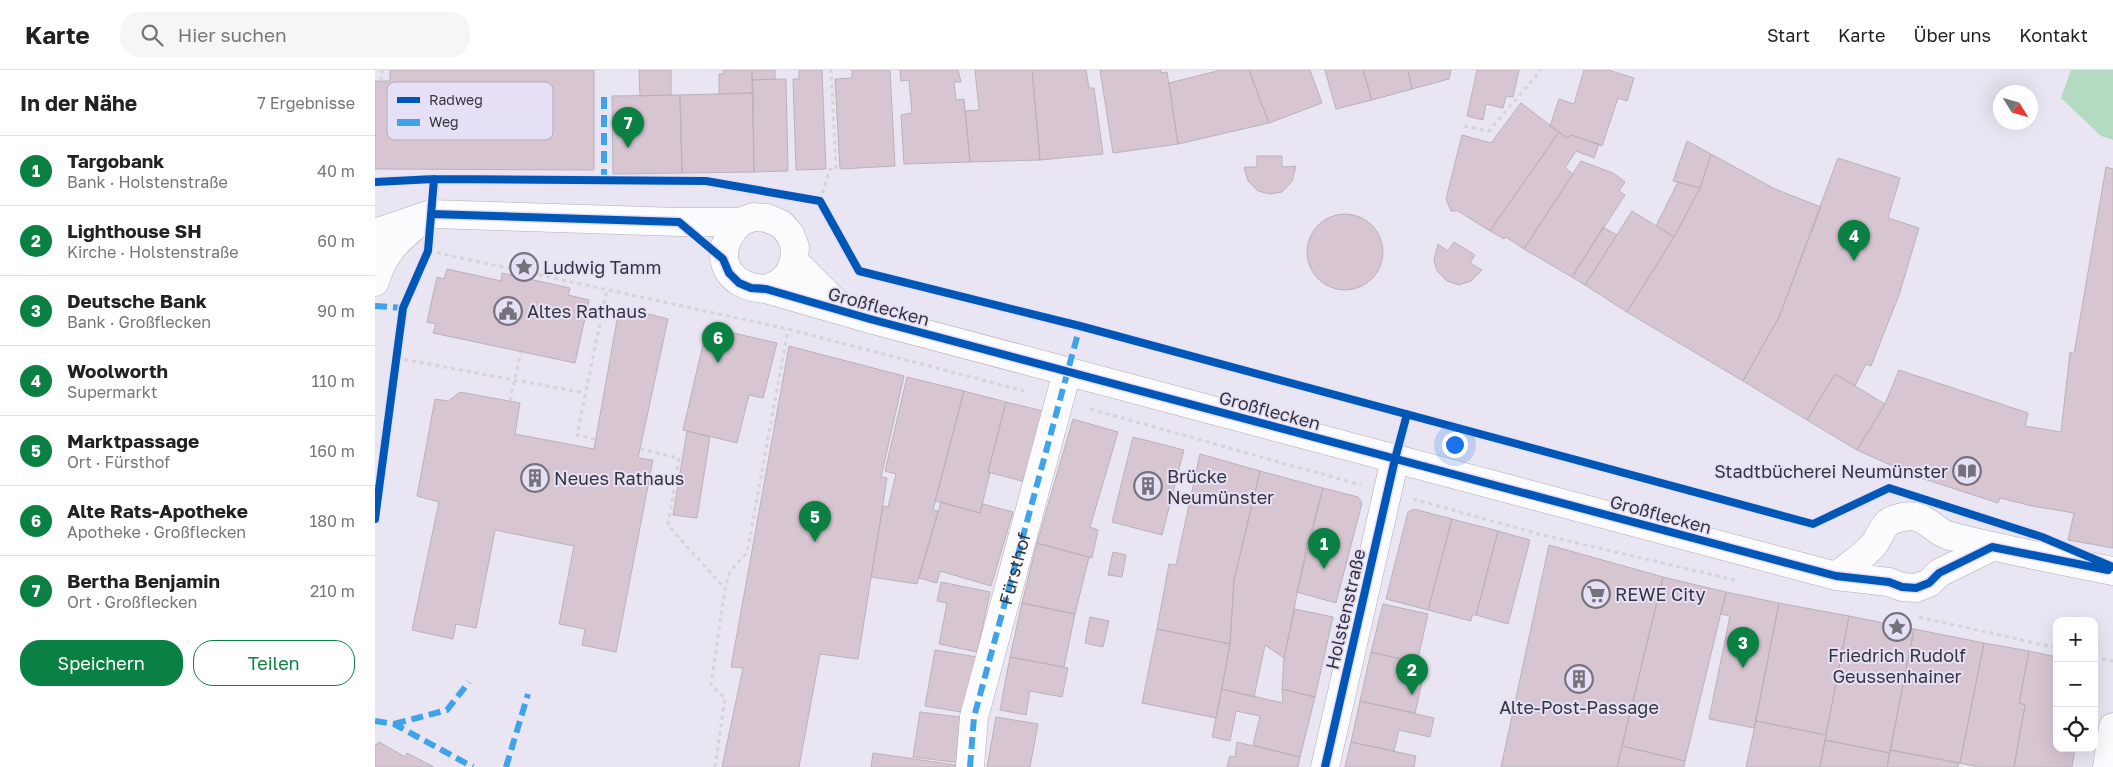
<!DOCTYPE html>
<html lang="de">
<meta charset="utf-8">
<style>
:root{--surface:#fff;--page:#f6f6f6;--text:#222;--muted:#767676;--line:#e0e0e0;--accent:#0b8043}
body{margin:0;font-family:"Golos Text",sans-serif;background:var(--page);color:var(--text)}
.controls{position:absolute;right:15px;bottom:15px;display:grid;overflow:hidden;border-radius:10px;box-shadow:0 5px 20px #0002}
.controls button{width:45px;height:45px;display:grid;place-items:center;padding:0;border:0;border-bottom:1px solid var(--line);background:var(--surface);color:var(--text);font:25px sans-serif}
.compass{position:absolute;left:1618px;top:15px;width:45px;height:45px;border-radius:50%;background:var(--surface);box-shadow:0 5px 20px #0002;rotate:127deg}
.you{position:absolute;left:1079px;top:374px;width:18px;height:18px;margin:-12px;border:4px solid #fff;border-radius:50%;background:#1a73e8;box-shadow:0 0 0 8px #1a73e833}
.badge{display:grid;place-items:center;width:32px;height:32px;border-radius:50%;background:var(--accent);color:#fff;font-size:16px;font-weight:700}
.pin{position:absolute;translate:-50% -41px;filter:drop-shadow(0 1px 2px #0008)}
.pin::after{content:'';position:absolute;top:26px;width:18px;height:15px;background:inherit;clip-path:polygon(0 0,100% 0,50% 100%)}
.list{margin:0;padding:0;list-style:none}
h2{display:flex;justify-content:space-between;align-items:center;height:65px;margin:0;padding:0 20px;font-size:21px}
h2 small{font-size:16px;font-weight:400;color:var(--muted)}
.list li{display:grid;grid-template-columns:32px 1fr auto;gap:15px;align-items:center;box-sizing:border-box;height:70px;padding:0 20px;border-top:1px solid var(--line)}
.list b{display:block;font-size:19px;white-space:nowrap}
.list p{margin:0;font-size:16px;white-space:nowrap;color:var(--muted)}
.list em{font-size:16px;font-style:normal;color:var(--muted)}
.actions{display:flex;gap:10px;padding:15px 20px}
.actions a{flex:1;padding:11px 0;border:1px solid var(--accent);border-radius:20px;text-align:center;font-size:18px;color:var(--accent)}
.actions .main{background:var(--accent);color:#fff}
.icon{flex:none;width:28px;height:28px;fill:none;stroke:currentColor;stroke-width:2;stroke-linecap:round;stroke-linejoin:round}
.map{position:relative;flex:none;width:1738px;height:697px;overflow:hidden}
header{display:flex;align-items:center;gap:30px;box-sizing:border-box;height:70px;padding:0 25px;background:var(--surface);border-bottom:1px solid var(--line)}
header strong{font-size:24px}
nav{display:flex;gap:28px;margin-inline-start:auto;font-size:18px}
.search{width:350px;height:45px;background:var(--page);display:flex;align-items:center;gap:12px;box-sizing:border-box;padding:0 18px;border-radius:20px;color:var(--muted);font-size:19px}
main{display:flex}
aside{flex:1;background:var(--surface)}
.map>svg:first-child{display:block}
.green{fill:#b4dac2}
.building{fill:#d7c5d2;stroke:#b9b2ba}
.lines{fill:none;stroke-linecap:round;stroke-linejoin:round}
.street-casing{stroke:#b0adb7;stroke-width:29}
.secondary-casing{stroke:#b0adb7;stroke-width:29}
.path{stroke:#d5d5d8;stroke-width:3;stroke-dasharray:4 4;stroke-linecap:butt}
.street{stroke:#fcfbfd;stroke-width:28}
.secondary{stroke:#fcfbfd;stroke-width:28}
.path-bridge{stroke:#d5d5d8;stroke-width:3;stroke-dasharray:4 4;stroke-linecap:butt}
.quiet{stroke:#3fa3ec;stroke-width:6;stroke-dasharray:12 6;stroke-linecap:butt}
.cycleway-casing{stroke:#e6e0f7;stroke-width:11}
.cycleway{stroke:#0057b8;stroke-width:8}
.labels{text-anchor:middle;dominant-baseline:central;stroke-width:4;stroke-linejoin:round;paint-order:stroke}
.poi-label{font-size:18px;fill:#36343c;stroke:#e6e0f7;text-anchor:start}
.street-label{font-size:18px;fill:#36343c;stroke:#e6e0f7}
.key{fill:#e6e0f7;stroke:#b1acbf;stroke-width:1}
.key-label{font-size:14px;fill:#36343c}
</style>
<header>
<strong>Karte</strong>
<div class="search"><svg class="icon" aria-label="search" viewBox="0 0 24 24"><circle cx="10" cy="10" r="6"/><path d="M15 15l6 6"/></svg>Hier suchen</div>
<nav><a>Start</a><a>Karte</a><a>Über uns</a><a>Kontakt</a></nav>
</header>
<main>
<aside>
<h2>In der Nähe<small>7 Ergebnisse</small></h2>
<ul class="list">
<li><span class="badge">1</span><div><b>Targobank</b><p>Bank · Holstenstraße</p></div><em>40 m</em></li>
<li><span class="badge">2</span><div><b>Lighthouse SH</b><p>Kirche · Holstenstraße</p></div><em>60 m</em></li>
<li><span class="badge">3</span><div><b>Deutsche Bank</b><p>Bank · Großflecken</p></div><em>90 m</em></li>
<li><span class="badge">4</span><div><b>Woolworth</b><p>Supermarkt</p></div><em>110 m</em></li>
<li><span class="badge">5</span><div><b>Marktpassage</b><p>Ort · Fürsthof</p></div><em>160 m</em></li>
<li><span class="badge">6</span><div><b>Alte Rats-Apotheke</b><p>Apotheke · Großflecken</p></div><em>180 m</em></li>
<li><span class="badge">7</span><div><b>Bertha Benjamin</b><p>Ort · Großflecken</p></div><em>210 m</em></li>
</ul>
<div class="actions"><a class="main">Speichern</a><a>Teilen</a></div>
</aside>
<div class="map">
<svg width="1738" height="697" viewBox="0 0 1738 697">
<rect width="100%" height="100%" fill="#e9e5f2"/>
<!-- green -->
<path class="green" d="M 1696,0 L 1738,0 L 1738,70 L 1726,66 L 1686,28 Z"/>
<!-- building -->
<path class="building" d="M 15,0 L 219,0 L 219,100 L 0,99 L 0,11 L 15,11 Z
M 264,0 L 296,0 L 296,25 L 265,26 Z
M 348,0 L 377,0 L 378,23 L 344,24 L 344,4 L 348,4 Z
M 377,0 L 400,0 L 400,9 L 377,10 Z
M 424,0 L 447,0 L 451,99 L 421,100 L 418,9 L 424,9 Z
M 477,0 L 515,0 L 520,96 L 465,99 L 460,9 L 477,8 Z
M 525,0 L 583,0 L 586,12 L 579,12 L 581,30 L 589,29 L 595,92 L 529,94 L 526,45 L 537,43 L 534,10 L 526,11 Z
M 600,0 L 657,0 L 665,90 L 595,92 L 590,41 L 604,40 Z
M 657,0 L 711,0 L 714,18 L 719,18 L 728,84 L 665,90 Z
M 725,0 L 786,0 L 786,3 L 792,2 L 803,74 L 738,83 Z
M 846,0 L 874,0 L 894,53 L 803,74 L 794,13 Z
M 874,0 L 935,0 L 947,33 L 894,53 Z
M 950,0 L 988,0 L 997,30 L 961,39 Z
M 988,0 L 1033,0 L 1037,19 L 997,30 Z
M 1033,0 L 1076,0 L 1074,9 L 1037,19 Z
M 1102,0 L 1144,0 L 1138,27 L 1131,26 L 1128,38 L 1111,34 L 1108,50 L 1092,46 Z
M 1209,0 L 1233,0 L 1259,8 L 1252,31 L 1243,28 L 1227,76 L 1196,65 L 1192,68 L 1175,56 L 1184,29 L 1199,34 Z
M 411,9 L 413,101 L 379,102 L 377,10 Z
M 378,23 L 379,102 L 307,103 L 305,25 Z
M 305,25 L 307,103 L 238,104 L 237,26 Z
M 1146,33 L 1184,62 L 1115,161 L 1083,141 L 1076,141 L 1071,129 L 1087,65 L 1116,73 Z
M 1184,62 L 1192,68 L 1196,65 L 1224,74 L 1219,88 L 1201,81 L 1190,98 L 1198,104 L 1149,179 L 1131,167 L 1129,169 L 1115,161 Z
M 1312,71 L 1336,84 L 1325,118 L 1298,111 Z
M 1336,84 L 1400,119 L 1446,137 L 1404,247 L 1368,311 L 1252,242 L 1299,167 L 1325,118 Z
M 882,86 L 907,86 L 907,97 L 921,96 L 917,111 L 907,122 L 895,124 L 883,121 L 873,111 L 869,97 L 882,97 Z
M 1463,88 L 1525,108 L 1513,148 L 1544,158 L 1524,225 L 1496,296 L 1491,294 L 1480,316 L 1460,304 L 1432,350 L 1368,311 L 1404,247 Z
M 1206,91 L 1238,103 L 1250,112 L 1244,121 L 1250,125 L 1197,207 L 1149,179 Z
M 1731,97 L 1738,99 L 1738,478 L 1693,470 L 1699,443 L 1657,436 L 1625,428 L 1623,433 L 1540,406 L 1482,380 L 1510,334 L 1524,300 L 1653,343 L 1650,356 L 1686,362 L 1695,282 L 1699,284 Z
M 1303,112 L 1325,118 L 1299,167 L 1281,156 Z
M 1257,141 L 1299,167 L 1252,242 L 1210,215 Z
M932 182a38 38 0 1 1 76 0a38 38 0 1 1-76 0Z
M 1228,157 L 1242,165 L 1210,215 L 1197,207 Z
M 1079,172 L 1100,185 L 1095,193 L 1107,200 L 1096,211 L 1084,215 L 1072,211 L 1062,201 L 1059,190 L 1063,174 L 1073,181 Z
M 72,199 L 126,211 L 127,203 L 195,218 L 193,225 L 214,230 L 200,293 L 58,263 L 61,254 L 52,252 L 62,207 L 69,209 Z
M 258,240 L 293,249 L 263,388 L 278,390 L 241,582 L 207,575 L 210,559 L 184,554 L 199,476 L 120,460 L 101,558 L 81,554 L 78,569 L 37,560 L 64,432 L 42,426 L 60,329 L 73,331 L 85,322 L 145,333 L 140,364 L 219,379 L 242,250 Z
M 332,257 L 402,273 L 388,328 L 374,325 L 362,373 L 308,360 Z
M 414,276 L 529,306 L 506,407 L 512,408 L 483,589 L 445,584 L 424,697 L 347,697 L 368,598 L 356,597 Z
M 1460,304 L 1510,334 L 1482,380 L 1432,350 Z
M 532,307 L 589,321 L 558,440 L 563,441 L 542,514 L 496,507 L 508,436 L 513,437 L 521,404 L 510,401 Z
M 589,321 L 631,332 L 613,402 L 615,403 L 605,443 L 560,431 Z
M 631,332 L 672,342 L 654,413 L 613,402 Z
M 698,349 L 743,362 L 715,457 L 723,460 L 717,488 L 662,473 Z
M 312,361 L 335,367 L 322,448 L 298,445 Z
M 758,367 L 809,380 L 787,465 L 737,452 Z
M 825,384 L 885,401 L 859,510 L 855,574 L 782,559 L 794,494 L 801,495 Z
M 885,401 L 948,418 L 932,475 L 909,588 L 890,575 L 879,627 L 847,619 L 855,574 L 859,510 Z
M 948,418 L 983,427 L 987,433 L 961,533 L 922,522 Z
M 566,432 L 605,443 L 608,434 L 638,442 L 616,516 L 565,501 L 562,513 L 544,508 Z
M 1039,439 L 1077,449 L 1053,540 L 1011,529 L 1033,442 Z
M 1077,449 L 1123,461 L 1101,545 L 1097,545 L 1096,551 L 1053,540 Z
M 1123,461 L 1155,470 L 1133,554 L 1101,545 Z
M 662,473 L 714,487 L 700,544 L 647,533 Z
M 1174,475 L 1288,507 L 1242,697 L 1126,697 Z
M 738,482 L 751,485 L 747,507 L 733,505 Z
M 1288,507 L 1351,522 L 1310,691 L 1247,676 Z
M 566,512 L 615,522 L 602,582 L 564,574 L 572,533 L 562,531 Z
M 1351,522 L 1404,533 L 1379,658 L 1334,649 L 1355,546 L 1346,544 Z
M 647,533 L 700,544 L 689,597 L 635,587 Z
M 1404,533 L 1474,546 L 1451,665 L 1381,651 Z
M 1008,534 L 1053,544 L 1042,593 L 996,582 Z
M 920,539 L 958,547 L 940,627 L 907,619 L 909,588 Z
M 1474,546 L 1539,559 L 1515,683 L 1450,670 Z
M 715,547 L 734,551 L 728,577 L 710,573 Z
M 782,559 L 855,574 L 841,648 L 767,633 Z
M 1539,559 L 1609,573 L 1585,693 L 1515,680 Z
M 1609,573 L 1654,581 L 1644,633 L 1650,635 L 1639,697 L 1603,697 L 1585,693 Z
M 560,580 L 602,587 L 592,643 L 550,636 Z
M 1654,581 L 1682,587 L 1682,678 L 1700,678 L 1697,697 L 1639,697 L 1650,635 L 1644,633 Z
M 996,582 L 1051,595 L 1040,643 L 985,631 Z
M 635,587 L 693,598 L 687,627 L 655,621 L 651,645 L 625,640 Z
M 847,619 L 908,633 L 907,619 L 940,627 L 925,687 L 878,675 L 885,646 L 861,641 L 855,671 L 837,667 Z
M 985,631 L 1059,648 L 1055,667 L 1024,660 L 1019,681 L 976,672 Z
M 545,642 L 592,648 L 586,693 L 538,687 Z
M 621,647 L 663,654 L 655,697 L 612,697 Z
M 1381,651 L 1451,665 L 1445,697 L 1371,697 Z
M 1450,670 L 1515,683 L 1512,697 L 1445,697 Z
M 4,672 L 30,687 L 32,683 L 59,697 L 0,697 L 0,676 Z
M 862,672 L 925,687 L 923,697 L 852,697 L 855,686 L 860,687 Z
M 976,672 L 1041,686 L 1039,697 L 970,697 Z
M 1247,676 L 1310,691 L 1309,697 L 1242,697 Z
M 1515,680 L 1584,693 L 1583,697 L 1512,697 Z
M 498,683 L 588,696 L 588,697 L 496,697 Z"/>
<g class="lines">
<defs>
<path id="street" d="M 595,697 L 599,647 L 692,302
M 950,697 L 1020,389
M 1732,697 L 1738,657"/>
<path id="secondary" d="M 365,152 C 335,182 349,217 391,219 L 495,249 L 1461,506 L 1514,512 L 1527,517 L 1541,518 L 1554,513 L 1564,503 L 1617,477
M 0,163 L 56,144 L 304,152 L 365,152 L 378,147 L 392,148 L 406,154 L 415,164 L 420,177 L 419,191 L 414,204 L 403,214 L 391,219
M 419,191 L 468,240
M 0,212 C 8,183 22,170 45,152
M 1461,506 C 1472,497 1491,485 1499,474 C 1509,460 1507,451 1528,447 C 1550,442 1557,461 1575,466 C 1629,480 1683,490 1738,501"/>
</defs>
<!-- street casing -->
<use href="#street" class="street-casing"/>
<!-- secondary casing -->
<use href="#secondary" class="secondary-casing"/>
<!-- path -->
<path class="path" d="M 6,11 L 7,0
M 1089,56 L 1114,61 L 1166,0
M 445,131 L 455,99 L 461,99 L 456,0
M 54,181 L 413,259 L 653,322
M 21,288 L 210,323
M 715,339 L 986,415
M 220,369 L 202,365 L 232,219
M 265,379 L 304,388 L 293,455 L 350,519
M 1038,429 L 1164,464 L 1364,511
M 1544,547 L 1682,578
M 1719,587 L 1738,591
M 340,697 L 350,628 L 336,615 L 350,519 L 355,501 L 372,483 L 413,259"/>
<!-- street -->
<use href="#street" class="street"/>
<!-- secondary -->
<use href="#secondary" class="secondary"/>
<!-- path-bridge -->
<path class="path-bridge" d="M 135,331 L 146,282"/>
<!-- quiet -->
<g class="quiet">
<path d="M 229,111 L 229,24"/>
<path d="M 0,236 L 28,238"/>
<path d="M 0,651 L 19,654 L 98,697"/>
<path d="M 19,654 L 72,640 L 94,612"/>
<path d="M 131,697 L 153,624"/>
<path id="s1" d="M 595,697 L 599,647 L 705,256"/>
</g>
<defs>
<path id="cycleway" d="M 0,112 L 59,109 L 331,111 L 445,131 L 484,201 L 705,256 L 1438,454 L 1514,418 L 1667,467 L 1738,497
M 56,144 L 304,152 L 348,189 L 354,203 L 364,213 L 376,218 L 391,219 L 495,249 L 1461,506 L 1514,512 L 1527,517 L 1541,518 L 1554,513 L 1564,503 L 1617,477 L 1733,500
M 0,449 L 28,238 L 53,181 L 59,109
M 950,697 L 1020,389 L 1032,344"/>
</defs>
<!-- cycleway casing -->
<use href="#cycleway" class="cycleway-casing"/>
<!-- cycleway -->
<use href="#cycleway" class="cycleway"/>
</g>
<!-- icons -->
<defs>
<symbol id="sight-ring" viewBox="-11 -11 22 22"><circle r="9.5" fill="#e6e0f7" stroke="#75727c" stroke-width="1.5"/><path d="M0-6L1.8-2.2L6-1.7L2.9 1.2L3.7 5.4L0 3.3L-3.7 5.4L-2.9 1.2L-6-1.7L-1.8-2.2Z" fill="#75727c"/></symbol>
<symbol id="civic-ring" viewBox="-11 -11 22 22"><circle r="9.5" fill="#e6e0f7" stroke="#75727c" stroke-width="1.5"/><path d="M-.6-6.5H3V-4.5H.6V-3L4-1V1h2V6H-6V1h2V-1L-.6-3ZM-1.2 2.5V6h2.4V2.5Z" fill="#75727c"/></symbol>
<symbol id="library-ring" viewBox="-11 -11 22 22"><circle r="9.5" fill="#e6e0f7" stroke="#75727c" stroke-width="1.5"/><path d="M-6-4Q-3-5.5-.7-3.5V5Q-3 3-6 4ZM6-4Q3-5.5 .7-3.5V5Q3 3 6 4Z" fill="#75727c"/></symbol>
<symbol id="building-ring" viewBox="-11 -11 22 22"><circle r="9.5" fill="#e6e0f7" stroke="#75727c" stroke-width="1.5"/><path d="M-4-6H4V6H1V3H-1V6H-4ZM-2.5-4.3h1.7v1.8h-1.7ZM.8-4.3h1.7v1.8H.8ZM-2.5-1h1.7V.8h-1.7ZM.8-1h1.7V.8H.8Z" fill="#75727c"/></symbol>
<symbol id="supermarket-ring" viewBox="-11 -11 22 22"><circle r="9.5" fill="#e6e0f7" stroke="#75727c" stroke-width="1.5"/><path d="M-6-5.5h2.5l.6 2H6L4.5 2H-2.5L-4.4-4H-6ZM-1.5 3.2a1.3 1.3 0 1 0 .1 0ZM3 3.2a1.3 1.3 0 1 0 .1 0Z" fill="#75727c"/></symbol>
</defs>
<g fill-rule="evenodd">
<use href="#sight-ring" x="133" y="181" width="32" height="32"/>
<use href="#civic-ring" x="117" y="225" width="32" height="32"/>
<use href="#library-ring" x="1576" y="385" width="32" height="32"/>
<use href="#building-ring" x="144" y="392" width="32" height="32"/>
<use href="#building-ring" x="757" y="400" width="32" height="32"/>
<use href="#supermarket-ring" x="1205" y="508" width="32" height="32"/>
<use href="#sight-ring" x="1506" y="541" width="32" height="32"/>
<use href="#building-ring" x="1188" y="593" width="32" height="32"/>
</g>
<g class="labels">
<!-- poi labels -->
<g class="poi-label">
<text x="168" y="197">Ludwig Tamm</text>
<text x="152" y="241">Altes Rathaus</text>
<text x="1573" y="401" text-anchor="end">Stadtbücherei Neumünster</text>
<text x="792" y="406">Brücke<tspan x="792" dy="21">Neumünster</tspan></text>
<text x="179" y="408">Neues Rathaus</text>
<text x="1240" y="524">REWE City</text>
<text x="1522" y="585" text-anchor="middle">Friedrich Rudolf<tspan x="1522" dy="21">Geussenhainer</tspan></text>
<text x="1204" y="637" text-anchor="middle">Alte-Post-Passage</text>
</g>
<!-- street labels -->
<g class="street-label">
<text transform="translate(504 236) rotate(15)">Großflecken</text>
<text transform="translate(895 340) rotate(15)">Großflecken</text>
<text transform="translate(1286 444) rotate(15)">Großflecken</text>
<text stroke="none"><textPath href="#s1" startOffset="204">Fürsthof</textPath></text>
<text transform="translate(970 539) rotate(-77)">Holstenstraße</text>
</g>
</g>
<!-- legend -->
<rect x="12" y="12" width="166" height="58" rx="8" class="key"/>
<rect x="22" y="27" width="23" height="6" fill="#0057b8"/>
<rect x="22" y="49" width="23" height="7" fill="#3fa3ec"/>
<g class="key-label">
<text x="54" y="35">Radweg</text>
<text x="54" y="57">Weg</text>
</g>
</svg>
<div class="controls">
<button>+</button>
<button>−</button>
<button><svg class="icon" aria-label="locate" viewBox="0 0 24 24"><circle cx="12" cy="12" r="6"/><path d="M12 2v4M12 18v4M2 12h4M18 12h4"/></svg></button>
</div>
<svg class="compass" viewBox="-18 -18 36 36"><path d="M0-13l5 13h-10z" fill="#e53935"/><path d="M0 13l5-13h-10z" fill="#767676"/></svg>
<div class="you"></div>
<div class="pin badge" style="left:949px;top:499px">1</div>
<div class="pin badge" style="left:1037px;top:625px">2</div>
<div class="pin badge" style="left:1368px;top:598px">3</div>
<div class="pin badge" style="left:1479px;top:191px">4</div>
<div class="pin badge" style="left:440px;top:472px">5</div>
<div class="pin badge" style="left:343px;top:293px">6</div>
<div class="pin badge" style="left:253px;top:78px">7</div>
</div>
</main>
